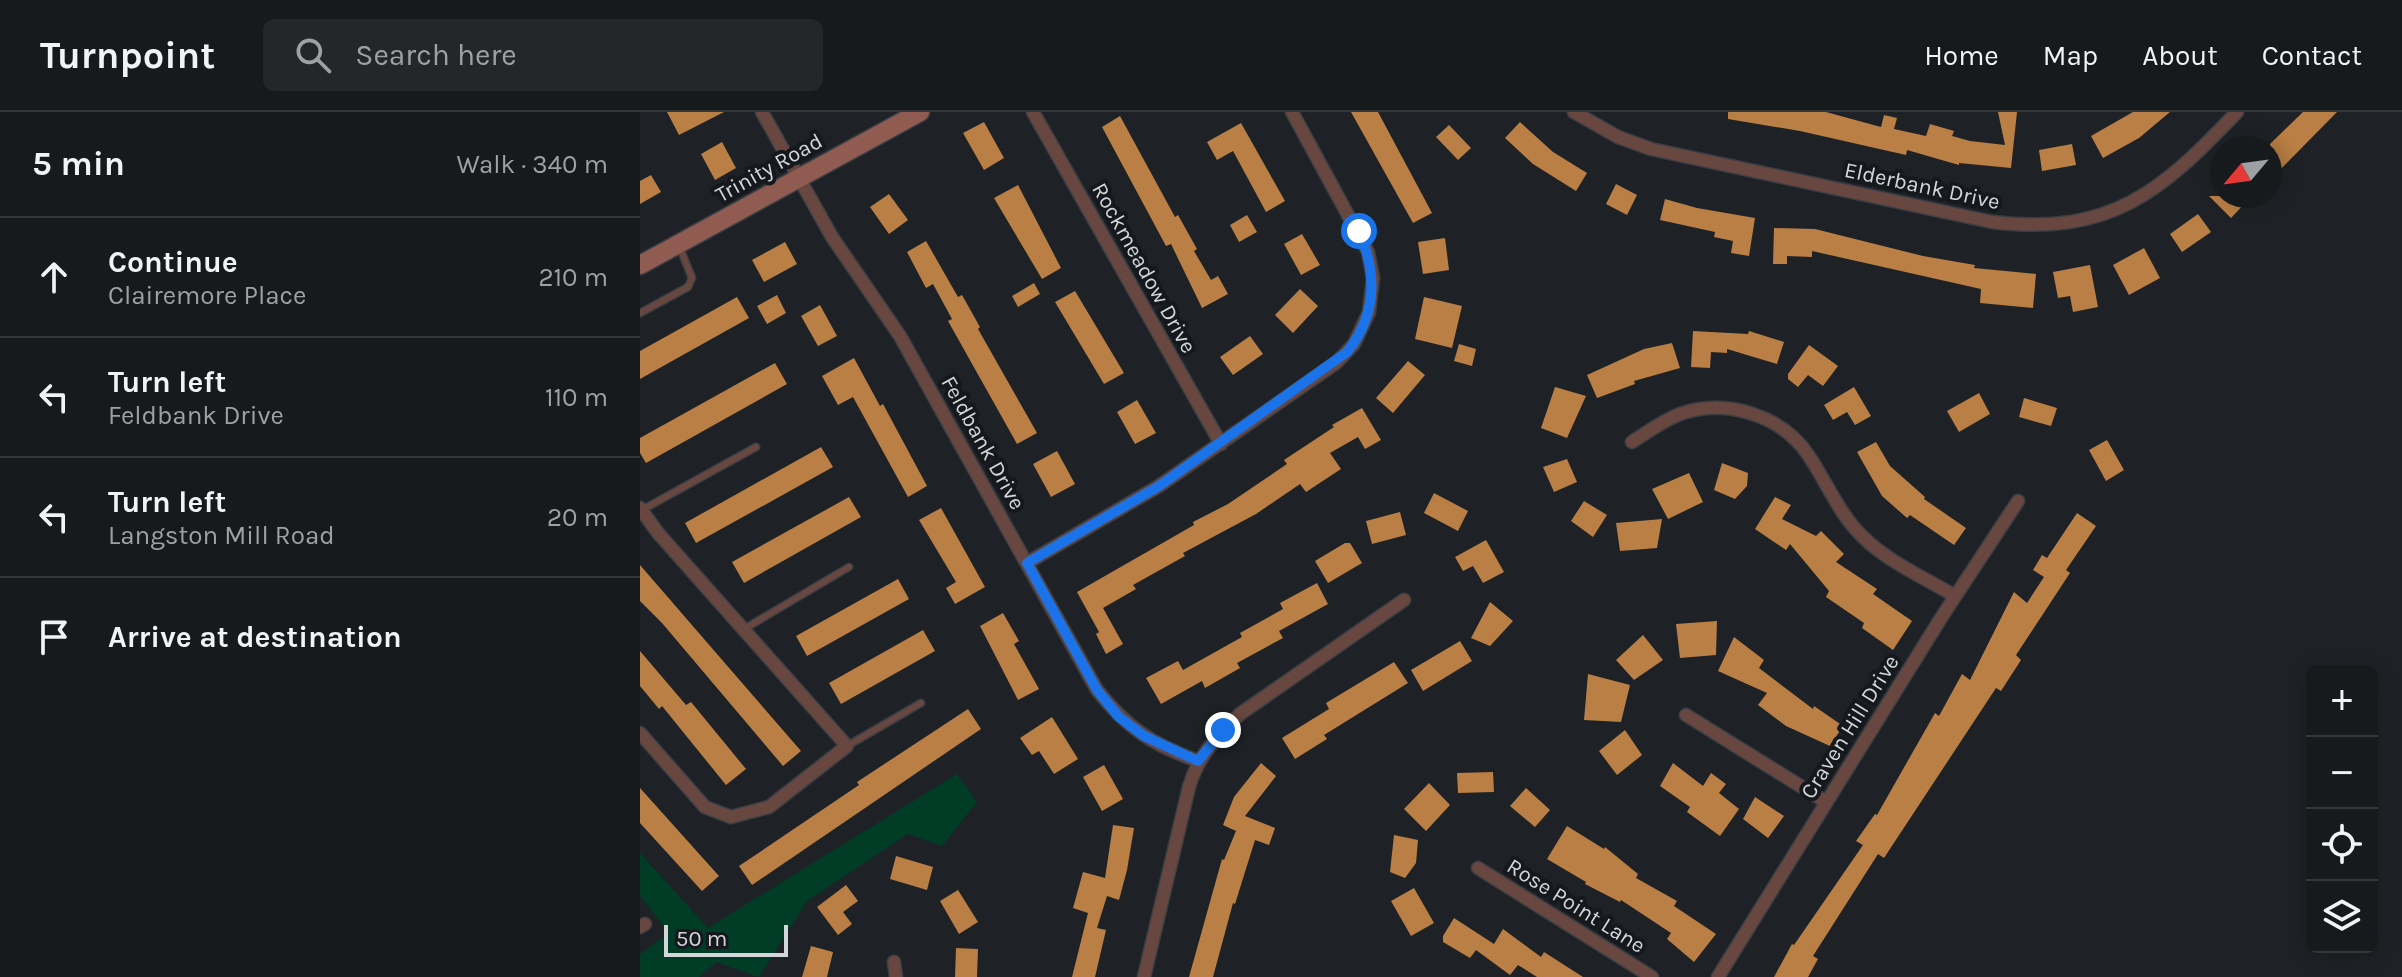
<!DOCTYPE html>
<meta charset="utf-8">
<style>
:root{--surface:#161a1c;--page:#232729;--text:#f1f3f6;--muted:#9ea1a3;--line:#35383b}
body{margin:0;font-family:Karla,sans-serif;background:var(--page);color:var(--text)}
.controls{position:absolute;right:24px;bottom:24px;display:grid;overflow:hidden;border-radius:12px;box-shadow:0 4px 20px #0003}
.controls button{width:72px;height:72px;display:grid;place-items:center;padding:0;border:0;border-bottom:2px solid var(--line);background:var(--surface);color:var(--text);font:40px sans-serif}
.compass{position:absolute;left:1570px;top:24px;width:72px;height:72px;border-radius:50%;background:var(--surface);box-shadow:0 4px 20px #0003;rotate:241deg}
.scale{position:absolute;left:24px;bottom:20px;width:124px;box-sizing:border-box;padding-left:8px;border:4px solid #d4d7da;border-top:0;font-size:22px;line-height:28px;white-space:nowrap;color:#d4d7da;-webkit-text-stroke:6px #15191d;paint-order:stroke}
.stop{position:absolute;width:24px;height:24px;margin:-18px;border:6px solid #1a73e8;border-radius:50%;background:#fff}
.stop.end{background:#1a73e8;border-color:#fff;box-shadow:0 2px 8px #0008}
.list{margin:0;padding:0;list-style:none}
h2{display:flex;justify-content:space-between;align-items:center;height:104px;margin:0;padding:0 32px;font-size:34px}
h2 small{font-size:26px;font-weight:400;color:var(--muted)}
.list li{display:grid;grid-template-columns:52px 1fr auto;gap:24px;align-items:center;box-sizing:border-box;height:120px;padding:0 32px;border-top:2px solid var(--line)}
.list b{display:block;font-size:30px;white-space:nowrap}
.list p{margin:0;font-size:26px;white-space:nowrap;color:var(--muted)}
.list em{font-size:26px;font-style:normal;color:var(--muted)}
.icon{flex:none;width:44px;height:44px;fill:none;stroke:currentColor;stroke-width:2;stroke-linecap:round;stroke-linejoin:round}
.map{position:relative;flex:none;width:1762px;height:865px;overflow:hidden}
header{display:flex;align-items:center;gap:48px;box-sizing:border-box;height:112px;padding:0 40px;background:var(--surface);border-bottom:2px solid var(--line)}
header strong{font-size:38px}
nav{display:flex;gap:44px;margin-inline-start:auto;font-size:28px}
.search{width:560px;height:72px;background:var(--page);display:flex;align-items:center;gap:20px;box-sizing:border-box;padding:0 28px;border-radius:12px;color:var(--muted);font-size:30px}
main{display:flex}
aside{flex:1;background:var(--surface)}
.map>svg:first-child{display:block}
.green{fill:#013c27}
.building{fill:#ba7f44}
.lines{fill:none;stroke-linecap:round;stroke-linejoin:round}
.lane-casing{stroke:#3b3f43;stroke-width:9}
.street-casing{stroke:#3b3f43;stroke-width:15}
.secondary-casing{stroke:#3b3f43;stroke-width:21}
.lane{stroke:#694741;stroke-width:6}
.street{stroke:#694741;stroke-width:12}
.secondary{stroke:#905c52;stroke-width:18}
.route{stroke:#1a73e8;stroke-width:10}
.labels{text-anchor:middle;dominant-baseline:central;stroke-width:8;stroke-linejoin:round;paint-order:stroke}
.street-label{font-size:22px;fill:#d4d7da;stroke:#15191d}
</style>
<header>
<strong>Turnpoint</strong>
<div class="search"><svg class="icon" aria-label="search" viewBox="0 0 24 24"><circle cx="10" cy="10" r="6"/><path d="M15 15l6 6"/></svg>Search here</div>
<nav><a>Home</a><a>Map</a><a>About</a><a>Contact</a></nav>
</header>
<main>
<aside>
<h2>5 min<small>Walk · 340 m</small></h2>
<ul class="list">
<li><svg class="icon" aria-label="ahead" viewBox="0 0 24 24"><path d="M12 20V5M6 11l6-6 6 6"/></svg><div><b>Continue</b><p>Clairemore Place</p></div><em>210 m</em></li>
<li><svg class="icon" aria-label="left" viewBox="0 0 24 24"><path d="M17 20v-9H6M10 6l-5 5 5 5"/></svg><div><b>Turn left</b><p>Feldbank Drive</p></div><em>110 m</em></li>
<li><svg class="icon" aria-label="left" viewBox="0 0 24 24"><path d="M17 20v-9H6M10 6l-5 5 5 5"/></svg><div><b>Turn left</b><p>Langston Mill Road</p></div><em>20 m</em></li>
<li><svg class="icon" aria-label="arrive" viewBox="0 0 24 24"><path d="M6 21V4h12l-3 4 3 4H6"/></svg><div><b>Arrive at destination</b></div></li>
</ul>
</aside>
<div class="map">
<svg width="1762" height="865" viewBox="0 0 1762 865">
<rect width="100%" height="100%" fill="#1e2226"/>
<!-- green -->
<path class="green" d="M 317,662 L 337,690 L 302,734 L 268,722 L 167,789 L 119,865 L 76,850 L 59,865 L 0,865 L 0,842 L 29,821 L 0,784 L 0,741 L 68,816 Z"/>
<!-- building -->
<path class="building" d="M 27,0 L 84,0 L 39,23 Z
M 711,0 L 738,0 L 792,101 L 773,111 Z
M 1088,0 L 1186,0 L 1241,15 L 1244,3 L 1257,6 L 1254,17 L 1286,24 L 1290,12 L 1314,19 L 1312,24 L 1330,29 L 1365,33 L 1358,0 L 1377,0 L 1371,56 L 1319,51 L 1319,53 L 1267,38 L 1266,43 L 1160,19 L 1088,7 Z
M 1493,0 L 1530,0 L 1499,26 L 1463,46 L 1451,24 Z
M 1663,0 L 1697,0 L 1630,68 L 1630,32 Z
M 480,4 L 535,105 L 538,103 L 557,137 L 554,139 L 571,168 L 578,164 L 588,182 L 562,196 L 531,132 L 526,134 L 462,15 Z
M 344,10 L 364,46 L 344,58 L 323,21 Z
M 880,10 L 913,40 L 947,61 L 936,79 L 893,52 L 865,26 Z
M 601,11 L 645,89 L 626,100 L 593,39 L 577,48 L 567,30 Z
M 809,13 L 831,36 L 818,48 L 796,25 Z
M 82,30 L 96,56 L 75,68 L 61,42 Z
M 1432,32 L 1436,53 L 1402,59 L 1399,38 Z
M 11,63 L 21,80 L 0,92 L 0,69 Z
M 976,72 L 997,83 L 987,103 L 966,92 Z
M 378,73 L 421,156 L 402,167 L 354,86 Z
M 249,82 L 268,108 L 249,122 L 230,95 Z
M 1569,84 L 1612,84 L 1591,106 Z
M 1025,87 L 1057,96 L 1115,106 L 1109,144 L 1091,141 L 1093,129 L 1074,125 L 1075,120 L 1020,108 Z
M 1558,102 L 1571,120 L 1542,140 L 1530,122 Z
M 607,103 L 617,120 L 599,130 L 590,113 Z
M 1134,116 L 1175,117 L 1283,144 L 1335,153 L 1334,156 L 1396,162 L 1393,196 L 1340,191 L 1341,177 L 1172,139 L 1172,145 L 1147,144 L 1147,152 L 1133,152 Z
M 662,122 L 680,153 L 661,163 L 644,132 Z
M 805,126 L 809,158 L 783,162 L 778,130 Z
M 286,129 L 318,185 L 322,183 L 340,215 L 338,217 L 397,321 L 377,332 L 308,209 L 312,207 L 293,172 L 286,176 L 267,140 Z
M 145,130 L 157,152 L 124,170 L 112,148 Z
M 1504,136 L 1520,166 L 1489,183 L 1473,153 Z
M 1450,153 L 1458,195 L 1433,200 L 1430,184 L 1418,186 L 1413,160 Z
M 394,171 L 400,182 L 378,195 L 372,184 Z
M 660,177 L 678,194 L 653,221 L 635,203 Z
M 435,179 L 484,261 L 464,272 L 415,190 Z
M 137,183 L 146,201 L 127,212 L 117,194 Z
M 97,185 L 109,206 L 0,267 L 0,239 Z
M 784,185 L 822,194 L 812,236 L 775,227 Z
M 180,193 L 197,224 L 178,234 L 161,204 Z
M 1053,219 L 1108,222 L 1109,219 L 1144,230 L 1137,252 L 1087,237 L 1087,241 L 1071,240 L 1070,256 L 1051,255 Z
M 610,224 L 623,242 L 593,263 L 580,245 Z
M 1032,231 L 1040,256 L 994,269 L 995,272 L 957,286 L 947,263 L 1004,237 Z
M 819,232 L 836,237 L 832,254 L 814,249 Z
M 1169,233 L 1198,254 L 1183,274 L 1168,263 L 1158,275 L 1148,267 L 1148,262 Z
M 214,246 L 240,294 L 243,292 L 287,374 L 268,385 L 213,285 L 198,293 L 182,264 Z
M 768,249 L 785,263 L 753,301 L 736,286 Z
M 135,251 L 147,272 L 6,351 L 0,341 L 0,326 Z
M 915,275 L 946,284 L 927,326 L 901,316 Z
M 1214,275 L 1231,304 L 1215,313 L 1207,300 L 1193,308 L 1184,293 Z
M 1339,281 L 1350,302 L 1319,320 L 1307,299 Z
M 1384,286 L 1417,296 L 1411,314 L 1379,305 Z
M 497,288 L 516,321 L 495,332 L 477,300 Z
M 722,296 L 741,328 L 725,337 L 718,325 L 690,341 L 701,357 L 666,380 L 660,372 L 616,402 L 543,441 L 545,444 L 493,473 L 496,477 L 463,496 L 483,532 L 466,542 L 456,522 L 459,520 L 437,480 L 554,413 L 553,410 L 588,392 L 647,352 L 644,348 L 694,315 L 692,313 Z
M 1467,328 L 1484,358 L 1466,369 L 1449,338 Z
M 1236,330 L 1250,354 L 1285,385 L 1284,387 L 1326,416 L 1314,433 L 1270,403 L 1267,406 L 1242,384 L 1217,340 Z
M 181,335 L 193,355 L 56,431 L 45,411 Z
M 417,339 L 435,372 L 411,385 L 393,352 Z
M 927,347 L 937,370 L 914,380 L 903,355 Z
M 1082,351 L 1108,361 L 1107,374 L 1095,387 L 1074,378 Z
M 1049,361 L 1063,390 L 1028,407 L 1012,377 Z
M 794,381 L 828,399 L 818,419 L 784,401 Z
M 209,385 L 221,405 L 104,471 L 92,450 Z
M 1135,385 L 1151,393 L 1142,407 L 1176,424 L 1181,419 L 1204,442 L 1196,450 L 1237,477 L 1233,482 L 1272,509 L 1253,538 L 1222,516 L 1224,511 L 1186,485 L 1189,479 L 1150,432 L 1146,438 L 1115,417 Z
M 944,389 L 967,403 L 953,425 L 931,409 Z
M 301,396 L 345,475 L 315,492 L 306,476 L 316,470 L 279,408 Z
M 760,400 L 766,423 L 732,432 L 726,409 Z
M 1437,401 L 1456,414 L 1426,458 L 1430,461 L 1376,543 L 1381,548 L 1361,579 L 1356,576 L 1244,746 L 1238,742 L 1173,844 L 1178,847 L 1168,865 L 1134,865 L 1152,832 L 1154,833 L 1223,733 L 1216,729 L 1235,702 L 1237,703 L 1295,601 L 1299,604 L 1322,562 L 1330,568 L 1374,480 L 1387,491 L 1404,465 L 1393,458 L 1402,443 L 1407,446 Z
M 1022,407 L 1017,436 L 980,439 L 976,411 Z
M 846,428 L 864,460 L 843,471 L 833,454 L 823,459 L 815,445 Z
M 705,431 L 710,431 L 722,451 L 688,471 L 675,449 Z
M 0,453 L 161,639 L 143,654 L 22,511 L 0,489 Z
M 258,467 L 269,487 L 167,544 L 156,524 Z
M 677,471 L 688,492 L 639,519 L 643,526 L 597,551 L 600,556 L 565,576 L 562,569 L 521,592 L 506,566 L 538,549 L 543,558 L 602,525 L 600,521 L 643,497 L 640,491 Z
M 850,490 L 873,509 L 850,534 L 831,526 Z
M 363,501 L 379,529 L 374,532 L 399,577 L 378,588 L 340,514 Z
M 1077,509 L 1076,543 L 1040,546 L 1036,512 Z
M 283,518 L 295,539 L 201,592 L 189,571 Z
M 1003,523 L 1023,548 L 994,568 L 976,548 Z
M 1094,525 L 1124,548 L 1119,556 L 1173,597 L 1174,594 L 1203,614 L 1190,634 L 1146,614 L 1118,593 L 1127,581 L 1078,559 Z
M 820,529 L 832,549 L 783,579 L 771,558 Z
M 0,539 L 46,593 L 51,590 L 106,657 L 86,673 L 22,594 L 19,597 L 0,574 Z
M 754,550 L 768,571 L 684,623 L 687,627 L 655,647 L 642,626 L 689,597 L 686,591 Z
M 948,562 L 990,573 L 981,610 L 944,608 Z
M 328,597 L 341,617 L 112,773 L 99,754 L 219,673 L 217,670 Z
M 412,605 L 438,647 L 414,662 L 399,639 L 392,643 L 380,626 Z
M 985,618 L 1002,643 L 977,663 L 959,639 Z
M 621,651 L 636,664 L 605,704 L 635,716 L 629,733 L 615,728 L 595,792 L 593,791 L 573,865 L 549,865 L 582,747 L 584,748 L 596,719 L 583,713 L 594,685 Z
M 1033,651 L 1063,674 L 1071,661 L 1086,672 L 1079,681 L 1099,697 L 1080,724 L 1047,700 L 1050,695 L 1020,674 Z
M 464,653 L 483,687 L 462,699 L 443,665 Z
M 853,660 L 854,680 L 818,681 L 817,661 Z
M 789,671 L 810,693 L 786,719 L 764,697 Z
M 0,676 L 79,764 L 62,779 L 0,711 Z
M 886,676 L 910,698 L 895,715 L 870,694 Z
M 1115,685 L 1144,704 L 1128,726 L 1103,707 Z
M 473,713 L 494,716 L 487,758 L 479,788 L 467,784 L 457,816 L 466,818 L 455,865 L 432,865 L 448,801 L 433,796 L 443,760 L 465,766 Z
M 927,714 L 964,737 L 965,735 L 998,762 L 996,766 L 1037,789 L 1034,794 L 1076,822 L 1054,850 L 1027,827 L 1031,821 L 981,788 L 980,790 L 945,772 L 946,770 L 907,747 Z
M 754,723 L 778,728 L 776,751 L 765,766 L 750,760 Z
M 256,744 L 293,755 L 287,778 L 250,767 Z
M 206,773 L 218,789 L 203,800 L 212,812 L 198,823 L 177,795 Z
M 774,776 L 794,811 L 771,824 L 751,789 Z
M 318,778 L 338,810 L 319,822 L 300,789 Z
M 814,806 L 854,832 L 863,817 L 901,845 L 904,840 L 943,865 L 897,865 L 878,853 L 870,863 L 836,838 L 830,846 L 803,830 L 803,824 Z
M 171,834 L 193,840 L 187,865 L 162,865 Z
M 316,836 L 338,837 L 337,865 L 315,865 Z"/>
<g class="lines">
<defs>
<path id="lane" d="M 0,201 L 48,175 L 52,166 L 40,136
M 2,398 L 116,335
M 104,517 L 209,455
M 207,634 L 281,591"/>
<path id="street" d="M 122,0 L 192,125 L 260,224 L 457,578 C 487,616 513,633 558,649
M 393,0 L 581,332
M 934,0 L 978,25 L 1011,37 L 1352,110 C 1470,124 1520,81 1597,0
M 992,330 C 1008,320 1022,309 1040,302 C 1086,286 1142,303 1169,344 C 1187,371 1199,402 1223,425 C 1248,450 1285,466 1315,484
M 0,396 L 18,421 L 207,634 L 129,695 L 91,705 L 65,695 L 0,621
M 387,451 L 519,374 L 697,250 L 714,232 L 729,200 L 733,166 L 728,140 L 652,0
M 1046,603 L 1186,690
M 838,756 L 1012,865
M 0,815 L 5,812
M 254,850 L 256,865
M 504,865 L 549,675 C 558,644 577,624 600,602 L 764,488
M 1078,865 L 1301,506 L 1378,389"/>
<path id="secondary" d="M 0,153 L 280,0"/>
</defs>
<!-- lane casing -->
<use href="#lane" class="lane-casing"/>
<!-- street casing -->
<use href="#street" class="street-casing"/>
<!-- secondary casing -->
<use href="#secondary" class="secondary-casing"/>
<!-- lane -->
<use href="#lane" class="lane"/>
<!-- street -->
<use href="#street" class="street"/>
<!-- secondary -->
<use href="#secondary" class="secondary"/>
</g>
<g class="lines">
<!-- route -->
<path class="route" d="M 583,618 L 558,649 L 504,624 L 479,605 L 457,578 L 387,451 L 519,374 L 707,240 C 737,203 737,161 719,119"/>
</g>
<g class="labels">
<!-- street labels -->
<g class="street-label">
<text transform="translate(129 56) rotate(-29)">Trinity Road</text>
<text transform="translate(1282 74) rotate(12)">Elderbank Drive</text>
<text transform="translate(504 156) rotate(61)">Rockmeadow Drive</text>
<text transform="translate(343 331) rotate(61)">Feldbank Drive</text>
<text transform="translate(1210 615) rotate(-58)">Craven Hill Drive</text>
<text transform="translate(936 794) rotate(32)">Rose Point Lane</text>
</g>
</g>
</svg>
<div class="controls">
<button>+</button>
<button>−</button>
<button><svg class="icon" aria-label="locate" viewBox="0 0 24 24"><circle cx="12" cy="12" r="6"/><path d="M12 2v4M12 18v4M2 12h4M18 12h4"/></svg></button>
<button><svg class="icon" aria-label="layers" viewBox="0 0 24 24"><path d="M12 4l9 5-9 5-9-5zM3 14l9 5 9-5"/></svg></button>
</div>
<svg class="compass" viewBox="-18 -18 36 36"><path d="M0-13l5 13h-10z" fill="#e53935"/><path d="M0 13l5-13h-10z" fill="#9ea1a3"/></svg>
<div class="scale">50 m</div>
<div class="stop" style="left:719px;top:119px"></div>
<div class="stop end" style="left:583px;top:618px"></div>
</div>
</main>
